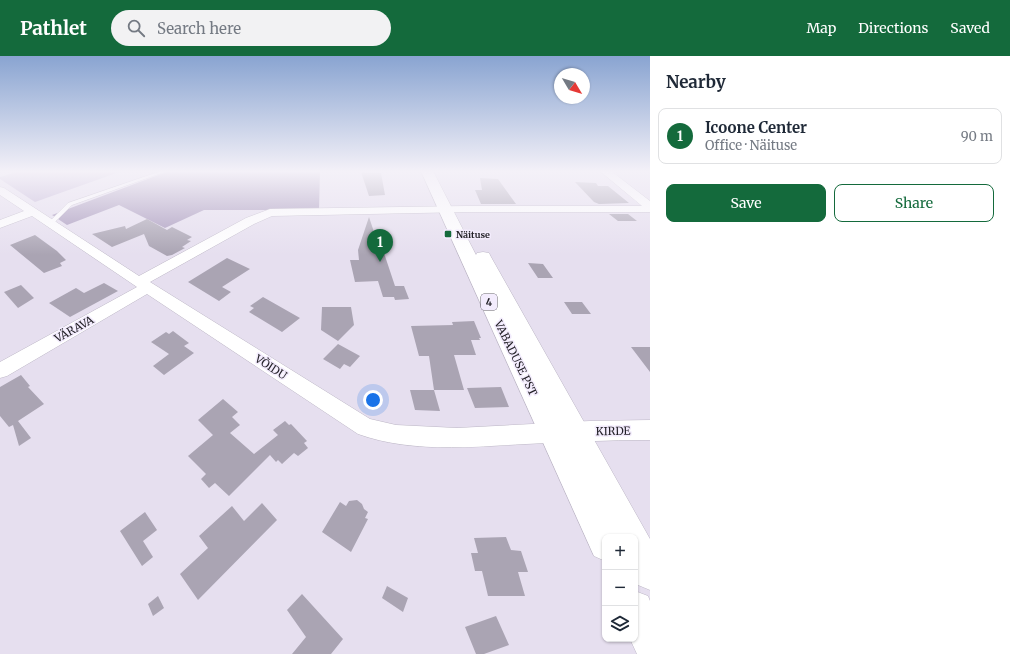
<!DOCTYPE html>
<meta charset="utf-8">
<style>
:root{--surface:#fff;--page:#f2f2f3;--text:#1f2937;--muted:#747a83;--line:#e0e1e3;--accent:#146a3c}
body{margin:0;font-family:Merriweather,serif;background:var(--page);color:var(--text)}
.controls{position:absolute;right:12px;bottom:12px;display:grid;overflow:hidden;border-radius:8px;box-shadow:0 1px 3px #0004}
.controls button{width:36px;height:36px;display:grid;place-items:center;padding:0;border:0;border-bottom:1px solid var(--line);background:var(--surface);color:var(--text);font:20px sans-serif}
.compass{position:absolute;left:554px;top:12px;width:36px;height:36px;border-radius:50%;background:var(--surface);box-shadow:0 1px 3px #0004;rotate:128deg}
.you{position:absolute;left:373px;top:344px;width:14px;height:14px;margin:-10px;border:3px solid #fff;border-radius:50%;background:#1a73e8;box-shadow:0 0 0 6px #1a73e833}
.badge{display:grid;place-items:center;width:26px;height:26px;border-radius:50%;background:var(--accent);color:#fff;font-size:13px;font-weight:700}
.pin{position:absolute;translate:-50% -33px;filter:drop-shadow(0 1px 2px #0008)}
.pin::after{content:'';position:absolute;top:21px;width:14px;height:12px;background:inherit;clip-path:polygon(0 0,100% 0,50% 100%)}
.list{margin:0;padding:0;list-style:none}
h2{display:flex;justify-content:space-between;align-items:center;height:52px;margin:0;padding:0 16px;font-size:17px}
h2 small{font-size:13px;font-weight:400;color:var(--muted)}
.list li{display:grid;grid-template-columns:26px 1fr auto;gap:12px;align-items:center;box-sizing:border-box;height:56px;margin:0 8px 8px;padding:0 8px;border:1px solid var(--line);border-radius:8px}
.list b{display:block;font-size:15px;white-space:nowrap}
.list p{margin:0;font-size:13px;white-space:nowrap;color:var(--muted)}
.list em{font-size:13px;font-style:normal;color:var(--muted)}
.actions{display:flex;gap:8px;padding:12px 16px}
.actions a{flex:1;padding:9px 0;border:1px solid var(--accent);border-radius:8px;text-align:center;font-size:14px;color:var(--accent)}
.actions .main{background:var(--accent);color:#fff}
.icon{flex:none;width:22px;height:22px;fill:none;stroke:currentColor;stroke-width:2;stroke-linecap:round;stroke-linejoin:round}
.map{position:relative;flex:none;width:650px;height:598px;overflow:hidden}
header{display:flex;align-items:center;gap:24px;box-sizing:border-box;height:56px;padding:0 20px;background:var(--accent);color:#fff}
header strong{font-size:19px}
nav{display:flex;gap:22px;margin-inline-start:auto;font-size:14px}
.search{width:280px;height:36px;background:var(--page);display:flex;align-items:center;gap:10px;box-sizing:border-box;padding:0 14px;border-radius:22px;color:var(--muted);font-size:15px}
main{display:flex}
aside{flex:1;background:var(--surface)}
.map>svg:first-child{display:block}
.green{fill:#c1b3d5}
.forest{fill:#a99abd}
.building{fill:#aaa4b3}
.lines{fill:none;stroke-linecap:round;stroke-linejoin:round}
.service-casing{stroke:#bdb7c6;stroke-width:1}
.minor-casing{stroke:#bdb7c6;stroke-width:1}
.trunk-casing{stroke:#bdb7c6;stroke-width:1}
.service{fill:#fff;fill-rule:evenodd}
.minor{fill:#fff;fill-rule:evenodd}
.trunk{fill:#fff;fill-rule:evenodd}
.poi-dot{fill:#146a3c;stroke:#f3ecfd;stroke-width:1.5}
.labels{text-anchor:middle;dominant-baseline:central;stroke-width:3;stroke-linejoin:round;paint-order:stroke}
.far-poi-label{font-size:9px;font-weight:bold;fill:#211f25;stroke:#f3ecfd;text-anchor:start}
.shield{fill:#f3ecfd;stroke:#605c66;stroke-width:1}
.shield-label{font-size:10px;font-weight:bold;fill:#211f25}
.street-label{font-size:11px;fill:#211f25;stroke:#f3ecfd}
</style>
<header>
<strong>Pathlet</strong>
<div class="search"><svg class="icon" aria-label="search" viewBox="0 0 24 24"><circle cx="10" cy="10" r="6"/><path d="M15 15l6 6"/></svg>Search here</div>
<nav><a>Map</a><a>Directions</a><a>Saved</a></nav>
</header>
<main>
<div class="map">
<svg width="650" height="598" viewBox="0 0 650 598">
<rect width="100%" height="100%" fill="#e6dfef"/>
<!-- green -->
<path class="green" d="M 20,115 L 122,115 L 35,146 L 0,123 L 0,121 Z"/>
<!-- forest -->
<path class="forest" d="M 169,115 L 320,115 L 319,154 L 204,154 L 165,172 L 119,149 L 67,169 L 52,159 Z"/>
<!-- building -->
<path class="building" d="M 361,116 L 381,117 L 385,139 L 369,140 Z
M 480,122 L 498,123 L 516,148 L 481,148 L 475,134 L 482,134 Z
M 575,126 L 596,127 L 598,130 L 608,130 L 629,147 L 599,148 L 594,146 Z
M 609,158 L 628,158 L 637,165 L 618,165 Z
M 369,161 L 374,176 L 377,176 L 395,230 L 404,230 L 409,243 L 395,244 L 394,241 L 383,241 L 378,225 L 355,226 L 350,204 L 359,204 L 358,194 Z
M 147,163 L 167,174 L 172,171 L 192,181 L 187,184 L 191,185 L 182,191 L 185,192 L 172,199 L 167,200 L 149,190 L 144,178 L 112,191 L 92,178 L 125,170 L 126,173 Z
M 35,179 L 57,195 L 66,204 L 60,207 L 62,210 L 44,217 L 10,189 Z
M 227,202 L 250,213 L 222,231 L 231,236 L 219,245 L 188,226 Z
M 528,207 L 543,208 L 553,222 L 538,222 Z
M 104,227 L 118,235 L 70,261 L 49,247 L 76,232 L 84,237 Z
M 21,229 L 34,242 L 18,252 L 4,236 Z
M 263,241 L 300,262 L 282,276 L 249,256 L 254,252 L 250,250 Z
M 564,246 L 582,246 L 591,258 L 572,258 Z
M 322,251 L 351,251 L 354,269 L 338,285 L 321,274 Z
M 474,265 L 481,282 L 479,282 L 480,284 L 471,284 L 476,299 L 454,299 L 464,334 L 434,334 L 429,300 L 419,300 L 411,270 L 453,269 L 452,266 Z
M 173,275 L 189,287 L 184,290 L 194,297 L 164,319 L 153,310 L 169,298 L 151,286 L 166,276 L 169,278 Z
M 338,288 L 360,300 L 350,311 L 344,308 L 340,313 L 323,303 Z
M 631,291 L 650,291 L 650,316 Z
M 21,319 L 30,330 L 28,331 L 44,348 L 18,365 L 31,382 L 19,390 L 13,369 L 9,371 L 0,360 L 0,331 Z
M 501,331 L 509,351 L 475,352 L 467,332 Z
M 410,334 L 434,334 L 440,355 L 415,354 Z
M 223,343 L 238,356 L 232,361 L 240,369 L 230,377 L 254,398 L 278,379 L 273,374 L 285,365 L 289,369 L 291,368 L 307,385 L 304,387 L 308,392 L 298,400 L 294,397 L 282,408 L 278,404 L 276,406 L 270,399 L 229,440 L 215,427 L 209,432 L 201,423 L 206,418 L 188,400 L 213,379 L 198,364 Z
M 357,444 L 362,448 L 364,453 L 368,456 L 365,462 L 368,463 L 351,496 L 322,476 L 340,446 L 346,450 L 349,445 Z
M 262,447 L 277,464 L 198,544 L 180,518 L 208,492 L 199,480 L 232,450 L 244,465 Z
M 145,456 L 157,474 L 143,485 L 153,501 L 142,510 L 120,475 Z
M 506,481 L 511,494 L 521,495 L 528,516 L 518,516 L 525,540 L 488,540 L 482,515 L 475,515 L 471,497 L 478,497 L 474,482 Z
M 387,530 L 408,542 L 403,556 L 382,542 Z
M 302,538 L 343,583 L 331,598 L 292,598 L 306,581 L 287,554 Z
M 158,540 L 164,552 L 153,560 L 148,548 Z
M 496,560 L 509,589 L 484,598 L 476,598 L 465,571 Z"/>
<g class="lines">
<defs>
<path id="service" d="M 161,115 L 167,115 L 72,149 L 53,168 L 48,167 L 68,147 Z"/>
<path id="minor" d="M 600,115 L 611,115 L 650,145 L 650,156 L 466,156 L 272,160 L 254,168 L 150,226 L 370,363 L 396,369 L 457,372 L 590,365 L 650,364 L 650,384 C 608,384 567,386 526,388 C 470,391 411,397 358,378 L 147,238 L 7,320 L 0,322 L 0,306 L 137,231 L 32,160 L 0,172 L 0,164 L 24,155 L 0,139 L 0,131 L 4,132 L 139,220 L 246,162 L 270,153 L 466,150 L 642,150 Z"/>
<path id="trunk" d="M 421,115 L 433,115 L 476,199 L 477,197 L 483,196 L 489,197 L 491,201 L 650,483 L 650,534 L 638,529 L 635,523 L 635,481 L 605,481 L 605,505 L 594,500 Z
M 635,535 L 648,540 L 650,545 L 650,598 L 637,598 L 630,583 L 635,583 Z"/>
</defs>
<!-- service casing -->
<use href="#service" class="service-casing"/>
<!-- minor casing -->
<use href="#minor" class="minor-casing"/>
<!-- trunk casing -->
<use href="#trunk" class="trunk-casing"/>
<!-- service -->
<use href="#service" class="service"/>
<!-- minor -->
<use href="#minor" class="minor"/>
<!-- trunk -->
<use href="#trunk" class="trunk"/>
</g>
<!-- sky -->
<linearGradient id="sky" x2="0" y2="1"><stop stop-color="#89a4d1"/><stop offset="0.58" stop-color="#f4f1f8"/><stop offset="1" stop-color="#f4f1f8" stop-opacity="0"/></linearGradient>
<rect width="650" height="199" fill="url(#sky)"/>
<!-- markers -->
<rect class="poi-dot" x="444" y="174" width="8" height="8" rx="2"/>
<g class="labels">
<!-- far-poi labels -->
<g class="far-poi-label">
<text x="456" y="178">Näituse</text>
</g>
<!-- shield labels -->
<rect class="shield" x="481" y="238" width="16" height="16" rx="3"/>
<g class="shield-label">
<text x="489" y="246">4</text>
</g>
<!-- street labels -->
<g class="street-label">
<text transform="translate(74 273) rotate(-29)">VÄRAVA</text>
<text transform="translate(516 302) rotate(64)">VABADUSE PST</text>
<text transform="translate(271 311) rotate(33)">VÕIDU</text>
<text transform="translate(613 375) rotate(-1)">KIRDE</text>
</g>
</g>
</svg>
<div class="controls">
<button>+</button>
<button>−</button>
<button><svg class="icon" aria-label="layers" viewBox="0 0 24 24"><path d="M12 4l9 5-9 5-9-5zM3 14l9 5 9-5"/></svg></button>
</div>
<svg class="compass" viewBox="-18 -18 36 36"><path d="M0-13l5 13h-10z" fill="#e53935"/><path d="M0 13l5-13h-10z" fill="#747a83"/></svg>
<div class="you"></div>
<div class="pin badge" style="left:380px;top:206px">1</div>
</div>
<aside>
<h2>Nearby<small></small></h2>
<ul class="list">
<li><span class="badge">1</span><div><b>Icoone Center</b><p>Office · Näituse</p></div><em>90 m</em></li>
</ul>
<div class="actions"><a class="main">Save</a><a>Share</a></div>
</aside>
</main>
